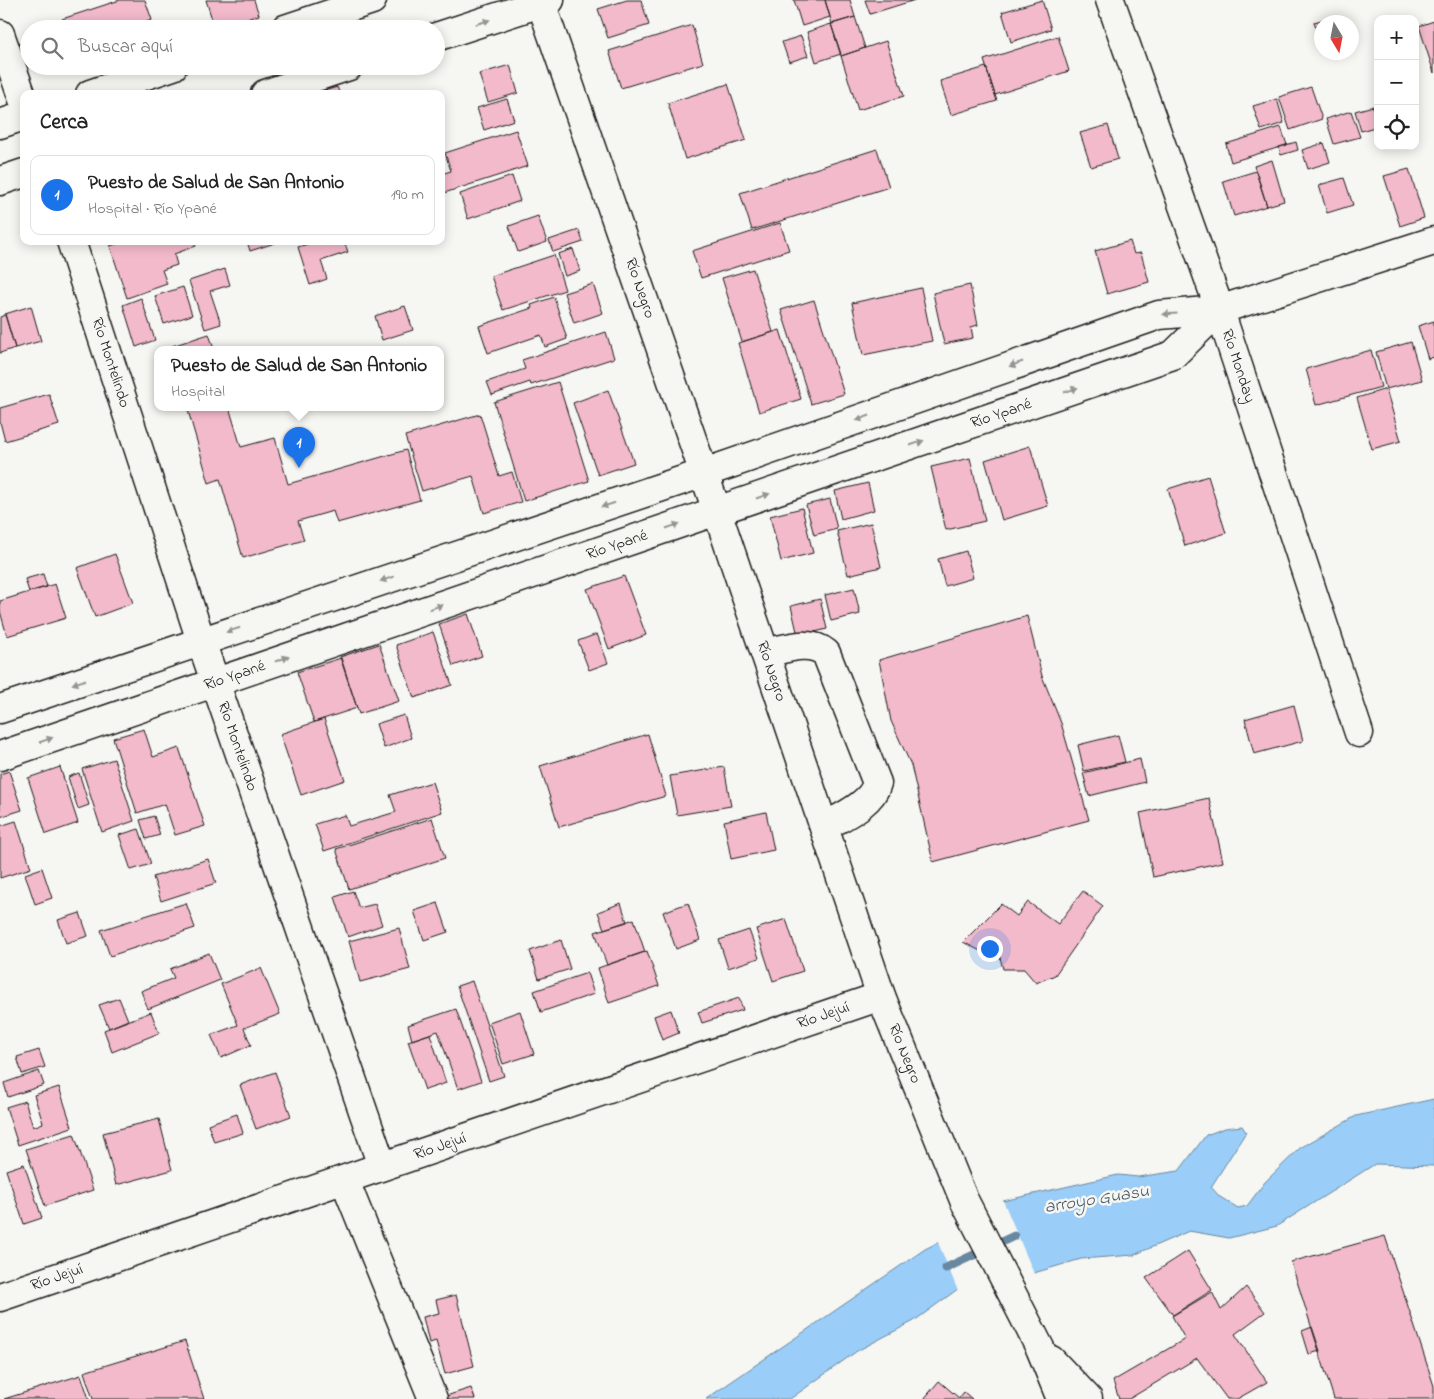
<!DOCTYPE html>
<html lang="es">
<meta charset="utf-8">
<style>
:root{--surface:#fff;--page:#f2f2f2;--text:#222;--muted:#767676;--line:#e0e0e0;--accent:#1a73e8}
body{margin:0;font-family:"Indie Flower",sans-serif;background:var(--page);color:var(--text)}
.controls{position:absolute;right:15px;top:15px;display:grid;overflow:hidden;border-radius:10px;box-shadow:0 2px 12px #0003}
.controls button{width:45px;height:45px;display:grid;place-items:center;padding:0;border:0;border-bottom:1px solid var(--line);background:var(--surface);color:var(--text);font:25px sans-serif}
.compass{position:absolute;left:1314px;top:15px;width:45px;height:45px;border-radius:50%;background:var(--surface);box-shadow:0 2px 12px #0003;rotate:170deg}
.you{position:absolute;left:989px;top:948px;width:18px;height:18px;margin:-12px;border:4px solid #fff;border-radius:50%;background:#1a73e8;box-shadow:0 0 0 8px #1a73e833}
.badge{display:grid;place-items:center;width:32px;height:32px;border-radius:50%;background:var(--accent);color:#fff;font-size:16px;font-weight:700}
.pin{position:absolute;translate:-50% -41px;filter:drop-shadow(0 1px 2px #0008)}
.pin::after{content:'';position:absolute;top:26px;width:18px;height:15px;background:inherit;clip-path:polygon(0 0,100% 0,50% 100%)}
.popup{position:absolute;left:154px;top:346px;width:290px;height:65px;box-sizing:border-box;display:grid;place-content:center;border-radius:10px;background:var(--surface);filter:drop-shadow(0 1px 4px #0005);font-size:16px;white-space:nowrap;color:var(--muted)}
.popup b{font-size:19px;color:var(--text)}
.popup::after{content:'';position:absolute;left:50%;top:100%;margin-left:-10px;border:10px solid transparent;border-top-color:var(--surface)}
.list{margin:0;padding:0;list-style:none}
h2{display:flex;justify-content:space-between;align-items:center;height:65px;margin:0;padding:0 20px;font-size:21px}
h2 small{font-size:16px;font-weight:400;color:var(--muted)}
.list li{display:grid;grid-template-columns:32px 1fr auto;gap:15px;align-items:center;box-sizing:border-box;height:80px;margin:0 10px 10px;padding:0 10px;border:1px solid var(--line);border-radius:10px}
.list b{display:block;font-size:19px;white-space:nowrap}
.list p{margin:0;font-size:16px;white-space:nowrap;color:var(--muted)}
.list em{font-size:16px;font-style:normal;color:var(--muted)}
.icon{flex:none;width:28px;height:28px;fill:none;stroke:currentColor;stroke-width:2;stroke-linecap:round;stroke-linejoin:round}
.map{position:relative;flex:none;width:1434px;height:1399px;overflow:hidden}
.search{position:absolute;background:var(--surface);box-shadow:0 2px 12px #0003;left:20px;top:20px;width:425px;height:55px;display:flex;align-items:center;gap:12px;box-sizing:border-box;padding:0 18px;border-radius:28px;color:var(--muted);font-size:19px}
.panel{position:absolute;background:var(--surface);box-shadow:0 2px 12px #0003;left:20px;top:90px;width:425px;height:155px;border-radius:10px}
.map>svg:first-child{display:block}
.water{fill:#9acef8;stroke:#6887a0}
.pier{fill:#f6f6f2}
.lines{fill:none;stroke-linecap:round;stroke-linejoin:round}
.stream{stroke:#6887a0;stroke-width:9}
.building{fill:#f3bacc;stroke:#1c1c1c}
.minor-casing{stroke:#1c1c1c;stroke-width:31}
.minor{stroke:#f6f6f2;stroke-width:28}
.oneway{fill:#949492}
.labels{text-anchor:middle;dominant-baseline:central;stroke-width:5;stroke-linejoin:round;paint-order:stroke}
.street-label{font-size:16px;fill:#1c1c1c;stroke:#f6f6f2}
.water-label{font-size:18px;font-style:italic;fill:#485a69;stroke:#f6f6f2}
</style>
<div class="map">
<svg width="1434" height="1399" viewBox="0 0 1434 1399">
<rect width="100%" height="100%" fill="#f6f6f2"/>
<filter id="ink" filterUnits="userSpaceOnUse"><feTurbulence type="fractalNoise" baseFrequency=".02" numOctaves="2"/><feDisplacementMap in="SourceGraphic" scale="10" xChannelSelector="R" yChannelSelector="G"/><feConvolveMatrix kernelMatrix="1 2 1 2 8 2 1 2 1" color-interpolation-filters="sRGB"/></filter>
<g filter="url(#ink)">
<!-- water -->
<path class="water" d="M 1434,1099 L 1434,1166 L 1375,1164 L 1277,1226 L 1229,1238 L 1189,1231 L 1134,1255 L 1081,1259 L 1034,1273 L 1011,1256 L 990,1204 L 1118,1175 L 1138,1177 L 1179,1171 L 1206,1135 L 1225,1128 L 1242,1126 L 1246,1132 L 1211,1187 L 1220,1197 L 1238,1208 L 1247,1206 L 1265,1182 L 1300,1148 L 1356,1116 Z
M 947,1238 L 966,1283 L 914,1321 L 857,1351 L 790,1399 L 706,1399 L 925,1249 Z"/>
<!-- pier -->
<path class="pier" d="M 1002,1198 L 1035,1276 L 1008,1257 L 987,1204 L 989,1201 Z
M 947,1235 L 949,1237 L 968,1283 L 958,1291 L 937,1240 Z"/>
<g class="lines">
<!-- stream -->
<path class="stream" d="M 946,1268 L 1014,1236"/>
</g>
<!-- building -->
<path class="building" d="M 120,0 L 145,0 L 152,20 L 126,29 L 65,29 L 62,19 Z
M 206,0 L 254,0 L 259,15 L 215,29 Z
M 627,0 L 641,0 L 649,25 L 608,38 L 598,9 Z
M 794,0 L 825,0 L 830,17 L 802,26 Z
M 825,0 L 850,0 L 855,17 L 832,24 Z
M 865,0 L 915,0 L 870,14 Z
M 1042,0 L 1051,29 L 1011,42 L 1002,12 Z
M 855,17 L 865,48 L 841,56 L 831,24 Z
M 1329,18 L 1330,22 L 1322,22 L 1322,38 L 1319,39 L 1314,22 Z
M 1434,21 L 1434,73 L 1419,26 Z
M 152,22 L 155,29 L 131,29 Z
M 831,24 L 841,54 L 816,62 L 807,32 Z
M 692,25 L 703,63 L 621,88 L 609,51 Z
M 801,36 L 808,56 L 789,62 L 782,42 Z
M 1058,36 L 1069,71 L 995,95 L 984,60 Z
M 886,41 L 904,96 L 858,110 L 841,56 Z
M 510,65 L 518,93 L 488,102 L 479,74 Z
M 986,67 L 997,101 L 951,115 L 940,81 Z
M 728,84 L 746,140 L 685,159 L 668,103 Z
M 337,87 L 340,94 L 322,94 L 321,92 Z
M 1311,87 L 1322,119 L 1290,130 L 1279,97 Z
M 507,99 L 514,120 L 484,130 L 477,108 Z
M 1277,99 L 1284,123 L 1261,130 L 1253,106 Z
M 1373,106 L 1378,126 L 1361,131 L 1355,111 Z
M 1351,111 L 1360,137 L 1334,144 L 1326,119 Z
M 1108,125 L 1118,159 L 1091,167 L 1080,133 Z
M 1281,127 L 1287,145 L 1231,162 L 1226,144 Z
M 516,130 L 528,166 L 441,194 L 441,174 L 451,171 L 445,153 Z
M 1296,142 L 1298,150 L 1281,155 L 1279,147 Z
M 1324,143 L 1330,162 L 1308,169 L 1302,150 Z
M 877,149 L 889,187 L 752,230 L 740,193 Z
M 1272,160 L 1284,201 L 1267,206 L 1254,166 Z
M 1409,169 L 1424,218 L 1400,226 L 1384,176 Z
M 1256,171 L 1267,206 L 1234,216 L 1223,181 Z
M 512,176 L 520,201 L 468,219 L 460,194 Z
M 1344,178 L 1353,205 L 1327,213 L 1319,185 Z
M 538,216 L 547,242 L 518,252 L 509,226 Z
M 780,223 L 789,250 L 701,278 L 692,251 Z
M 579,230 L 583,242 L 553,252 L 549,240 Z
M 125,241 L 194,241 L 196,246 L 174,254 L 177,265 L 162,270 L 167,284 L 127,298 L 110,246 Z
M 247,241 L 281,241 L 250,251 Z
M 317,241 L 344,241 L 348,252 L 321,261 L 327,279 L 310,285 L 298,247 Z
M 1130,241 L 1134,254 L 1141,253 L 1149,282 L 1107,294 L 1095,251 Z
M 573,249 L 580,271 L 565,276 L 558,254 Z
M 554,255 L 565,290 L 503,310 L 491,276 Z
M 225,269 L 230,285 L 210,291 L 221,324 L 205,329 L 189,281 Z
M 753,269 L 773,332 L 742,342 L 722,278 Z
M 593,284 L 603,313 L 574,323 L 564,293 Z
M 970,285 L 978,325 L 971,327 L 973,338 L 944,344 L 933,293 Z
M 183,287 L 192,315 L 164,324 L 155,296 Z
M 921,288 L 932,341 L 863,355 L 852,303 Z
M 554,297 L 567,339 L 545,347 L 541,335 L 488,353 L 479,326 L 532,308 L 531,305 Z
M 141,298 L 155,340 L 136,347 L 123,305 Z
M 814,300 L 844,394 L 811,404 L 781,310 Z
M 31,306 L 41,341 L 15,348 L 5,314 Z
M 405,306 L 413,330 L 382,340 L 375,316 Z
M 5,315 L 15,348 L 0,353 L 0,317 Z
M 1434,321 L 1434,357 L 1428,359 L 1418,326 Z
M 780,330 L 801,399 L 759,412 L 738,343 Z
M 606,332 L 614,358 L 531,385 L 530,382 L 492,395 L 487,382 L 525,369 L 522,360 Z
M 209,334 L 214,349 L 173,349 L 172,346 Z
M 1411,342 L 1422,380 L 1386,389 L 1376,352 Z
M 1371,350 L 1381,387 L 1316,405 L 1306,369 Z
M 558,382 L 589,481 L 524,501 L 494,402 Z
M 1386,389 L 1401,441 L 1372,449 L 1357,398 Z
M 608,390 L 634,463 L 598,475 L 573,403 Z
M 49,394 L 59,425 L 5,441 L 0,422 L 0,408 Z
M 187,407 L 229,407 L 241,447 L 275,438 L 288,484 L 406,450 L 420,500 L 337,523 L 333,511 L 298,521 L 304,540 L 243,558 L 220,479 L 209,483 Z
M 480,414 L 499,476 L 512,472 L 521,502 L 484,513 L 473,476 L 422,491 L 405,436 Z
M 1030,446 L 1048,506 L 1002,520 L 985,460 Z
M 970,458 L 985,521 L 946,530 L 931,467 Z
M 1208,476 L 1226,533 L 1185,546 L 1168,489 Z
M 868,483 L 874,510 L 841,519 L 835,491 Z
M 830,499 L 837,529 L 814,535 L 806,505 Z
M 802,508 L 813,553 L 781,561 L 770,516 Z
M 871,523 L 881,567 L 848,575 L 837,531 Z
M 966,551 L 973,578 L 945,586 L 938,559 Z
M 115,554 L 133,603 L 95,617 L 77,568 Z
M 43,574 L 47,587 L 29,592 L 25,579 Z
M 624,576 L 646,635 L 609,649 L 587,589 Z
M 55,584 L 66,618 L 7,636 L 0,611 L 0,601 Z
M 854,588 L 860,614 L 831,621 L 825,595 Z
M 820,599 L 827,629 L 798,636 L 791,606 Z
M 468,614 L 482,656 L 453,666 L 439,624 Z
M 1027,616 L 1042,676 L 1061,723 L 1089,820 L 933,862 L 911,765 L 891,721 L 879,660 Z
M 433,632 L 452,685 L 414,698 L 396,645 Z
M 597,634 L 608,663 L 589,670 L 578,641 Z
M 379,644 L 399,701 L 359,714 L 340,657 Z
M 341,658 L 357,708 L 314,722 L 297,672 Z
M 1294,705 L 1303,741 L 1254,754 L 1245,719 Z
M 404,715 L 411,738 L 384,748 L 376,724 Z
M 324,719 L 345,780 L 301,795 L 280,734 Z
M 144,729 L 153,757 L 179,748 L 205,826 L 175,835 L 165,804 L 137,813 L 113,738 Z
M 648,734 L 666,796 L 559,827 L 540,766 Z
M 1118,735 L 1125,762 L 1084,771 L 1078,745 Z
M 114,759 L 134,821 L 102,832 L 82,769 Z
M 1140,759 L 1145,782 L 1089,796 L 1083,773 Z
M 60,767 L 78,823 L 46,834 L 28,778 Z
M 724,767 L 731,806 L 677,815 L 670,776 Z
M 9,771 L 22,810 L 0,817 L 0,774 Z
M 79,773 L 89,805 L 78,809 L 68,777 Z
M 432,782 L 442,812 L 324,851 L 315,824 L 345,815 L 349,826 L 396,812 L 390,795 Z
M 1209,798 L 1223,862 L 1153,877 L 1140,813 Z
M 766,812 L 774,850 L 731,859 L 724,821 Z
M 154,816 L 160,835 L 146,839 L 140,820 Z
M 432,818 L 445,858 L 349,889 L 336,849 Z
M 16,821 L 31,868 L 0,878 L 0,826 Z
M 139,829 L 151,864 L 131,870 L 119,835 Z
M 208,859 L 216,883 L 161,901 L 153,877 Z
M 42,868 L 52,898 L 35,904 L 25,874 Z
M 353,891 L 359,908 L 375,904 L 382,925 L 348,937 L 335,897 Z
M 1083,891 L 1103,906 L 1055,975 L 1036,983 L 1024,969 L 1003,969 L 999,954 L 988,955 L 963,942 L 1001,904 L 1017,916 L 1028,902 L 1058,924 Z
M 186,903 L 195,928 L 110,956 L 101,930 Z
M 438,903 L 448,932 L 424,940 L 414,911 Z
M 621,903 L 627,922 L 604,929 L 598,912 Z
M 688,903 L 700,940 L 676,949 L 663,912 Z
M 80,913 L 88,936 L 66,943 L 58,920 Z
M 634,919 L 645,952 L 607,965 L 595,932 Z
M 786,919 L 803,971 L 773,981 L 756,929 Z
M 399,928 L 410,969 L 360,982 L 349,941 Z
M 749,930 L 759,958 L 728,968 L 719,940 Z
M 561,940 L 570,969 L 539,979 L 530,951 Z
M 647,951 L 659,986 L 609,1003 L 598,968 Z
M 209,953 L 220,980 L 148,1009 L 141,991 L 174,978 L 170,969 Z
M 261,968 L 280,1014 L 244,1028 L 251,1045 L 221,1058 L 211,1035 L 238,1025 L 221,984 Z
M 587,973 L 594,994 L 541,1012 L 534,991 Z
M 472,981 L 504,1076 L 489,1081 L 457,986 Z
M 119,998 L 128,1020 L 109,1028 L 99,1005 Z
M 739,998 L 743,1010 L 702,1023 L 698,1012 Z
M 456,1009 L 481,1081 L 458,1089 L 438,1031 L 412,1040 L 408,1025 Z
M 671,1010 L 679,1033 L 662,1040 L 654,1016 Z
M 520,1011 L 534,1054 L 503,1064 L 489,1022 Z
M 151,1012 L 159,1033 L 112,1052 L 104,1030 Z
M 430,1034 L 446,1083 L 425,1090 L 408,1041 Z
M 39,1050 L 45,1067 L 22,1074 L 17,1057 Z
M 39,1071 L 44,1085 L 8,1097 L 4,1083 Z
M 275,1072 L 291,1116 L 256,1129 L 240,1085 Z
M 59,1087 L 72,1127 L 18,1145 L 6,1107 L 25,1101 L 33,1127 L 43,1123 L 34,1095 Z
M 237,1114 L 243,1133 L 214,1142 L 208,1124 Z
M 159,1119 L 172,1170 L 116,1185 L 103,1133 Z
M 74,1134 L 93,1190 L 45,1206 L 26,1149 Z
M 24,1164 L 42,1218 L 24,1224 L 6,1170 Z
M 1385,1236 L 1434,1386 L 1434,1399 L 1334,1399 L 1291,1262 Z
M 1188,1251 L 1212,1290 L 1173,1315 L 1146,1278 Z
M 1246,1287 L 1265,1312 L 1235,1334 L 1267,1382 L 1237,1399 L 1227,1399 L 1197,1358 L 1129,1399 L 1119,1399 L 1113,1381 L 1185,1339 L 1172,1316 L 1212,1292 L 1221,1310 Z
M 456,1295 L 474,1366 L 445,1374 L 436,1341 L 429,1343 L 423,1317 L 439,1313 L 436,1300 Z
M 1312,1327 L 1320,1351 L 1309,1354 L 1302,1331 Z
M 185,1341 L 204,1399 L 93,1399 L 84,1372 Z
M 81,1375 L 89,1399 L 4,1399 Z
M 939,1381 L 959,1398 L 964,1392 L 972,1399 L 924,1399 Z
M 471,1388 L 475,1399 L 447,1399 L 446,1396 Z"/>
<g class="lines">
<defs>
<g id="minor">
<path id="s1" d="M 540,0 L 717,511 L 881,996 L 964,1200 L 1040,1348 L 1061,1399"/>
<path id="s2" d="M 1110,0 L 1216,299 L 1359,733"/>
<path d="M 285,29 L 372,0"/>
<path d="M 0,34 L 24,102"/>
<path d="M 436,37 L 550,0"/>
<path d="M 90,94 L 173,66"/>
<path d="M 265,94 L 349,66"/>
<path d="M 0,124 L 24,116"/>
<path d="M 0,181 L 24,173"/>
<path id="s3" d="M 71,241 L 201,641 L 382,1166"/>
<path d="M 765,653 C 785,649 809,639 826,653 L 877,783 C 872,804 841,817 824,827"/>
<path d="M 0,709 L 704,473 L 1159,315 L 1219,310 L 1434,241"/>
<path id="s4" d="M 0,756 L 1173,355 L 1219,310"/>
<path d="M 345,1181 L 433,1399"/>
<path id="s5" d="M 0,1297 L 881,996"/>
<path d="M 1051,1360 L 1088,1399"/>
</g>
</defs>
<!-- minor casing -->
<use href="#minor" class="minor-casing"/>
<!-- minor -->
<use href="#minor" class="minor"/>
</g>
<!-- one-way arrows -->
<defs><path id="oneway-solid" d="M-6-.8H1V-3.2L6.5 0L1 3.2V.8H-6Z" transform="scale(1.25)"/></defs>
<g class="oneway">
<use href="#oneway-solid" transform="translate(483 22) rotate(-18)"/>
<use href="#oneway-solid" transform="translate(1170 314) rotate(176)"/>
<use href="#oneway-solid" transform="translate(1016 364) rotate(161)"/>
<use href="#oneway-solid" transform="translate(1071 390) rotate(-19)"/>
<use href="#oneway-solid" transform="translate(863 418) rotate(161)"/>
<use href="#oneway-solid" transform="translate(917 443) rotate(-19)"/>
<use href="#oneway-solid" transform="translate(763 496) rotate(-19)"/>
<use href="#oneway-solid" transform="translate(608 505) rotate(162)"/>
<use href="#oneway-solid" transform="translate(673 526) rotate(-19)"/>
<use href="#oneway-solid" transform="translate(387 579) rotate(162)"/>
<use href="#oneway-solid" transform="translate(436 607) rotate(-19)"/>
<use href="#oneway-solid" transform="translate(233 630) rotate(162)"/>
<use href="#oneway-solid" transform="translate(282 659) rotate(-19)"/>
<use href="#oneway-solid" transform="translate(79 682) rotate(161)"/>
<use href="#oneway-solid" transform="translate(46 740) rotate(-19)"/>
</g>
</g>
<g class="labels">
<!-- street labels -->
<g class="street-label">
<text stroke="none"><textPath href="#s1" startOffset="305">Río Negro</textPath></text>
<text stroke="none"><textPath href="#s3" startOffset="128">Río Montelindo</textPath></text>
<text stroke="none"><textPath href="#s2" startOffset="388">Río Monday</textPath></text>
<text stroke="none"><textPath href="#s4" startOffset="1058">Río Ypané</textPath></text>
<text stroke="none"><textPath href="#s4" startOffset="652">Río Ypané</textPath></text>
<text stroke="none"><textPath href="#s1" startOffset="710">Río Negro</textPath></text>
<text stroke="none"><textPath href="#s4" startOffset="248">Río Ypané</textPath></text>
<text stroke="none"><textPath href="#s3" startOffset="532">Río Montelindo</textPath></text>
<text stroke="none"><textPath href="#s5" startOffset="870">Río Jejuí</textPath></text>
<text stroke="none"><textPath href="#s1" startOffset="1115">Río Negro</textPath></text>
<text stroke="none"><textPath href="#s5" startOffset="465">Río Jejuí</textPath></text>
<text stroke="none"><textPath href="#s5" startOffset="60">Río Jejuí</textPath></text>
</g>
<!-- water labels -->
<g class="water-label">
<text transform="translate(1097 1200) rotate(-9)">arroyo Guasu</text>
</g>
</g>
</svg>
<div class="controls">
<button>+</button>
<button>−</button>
<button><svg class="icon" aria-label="locate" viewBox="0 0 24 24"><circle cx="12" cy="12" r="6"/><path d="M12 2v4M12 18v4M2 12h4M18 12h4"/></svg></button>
</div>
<svg class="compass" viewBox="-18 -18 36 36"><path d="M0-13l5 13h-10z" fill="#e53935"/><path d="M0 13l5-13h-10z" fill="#767676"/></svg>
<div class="you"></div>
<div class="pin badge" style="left:299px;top:468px">1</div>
<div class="popup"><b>Puesto de Salud de San Antonio</b>Hospital</div>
<div class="search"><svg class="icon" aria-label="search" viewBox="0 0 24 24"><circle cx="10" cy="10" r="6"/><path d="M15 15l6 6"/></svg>Buscar aquí</div>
<section class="panel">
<h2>Cerca<small></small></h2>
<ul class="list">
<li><span class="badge">1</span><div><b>Puesto de Salud de San Antonio</b><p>Hospital · Río Ypané</p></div><em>190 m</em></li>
</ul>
</section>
</div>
